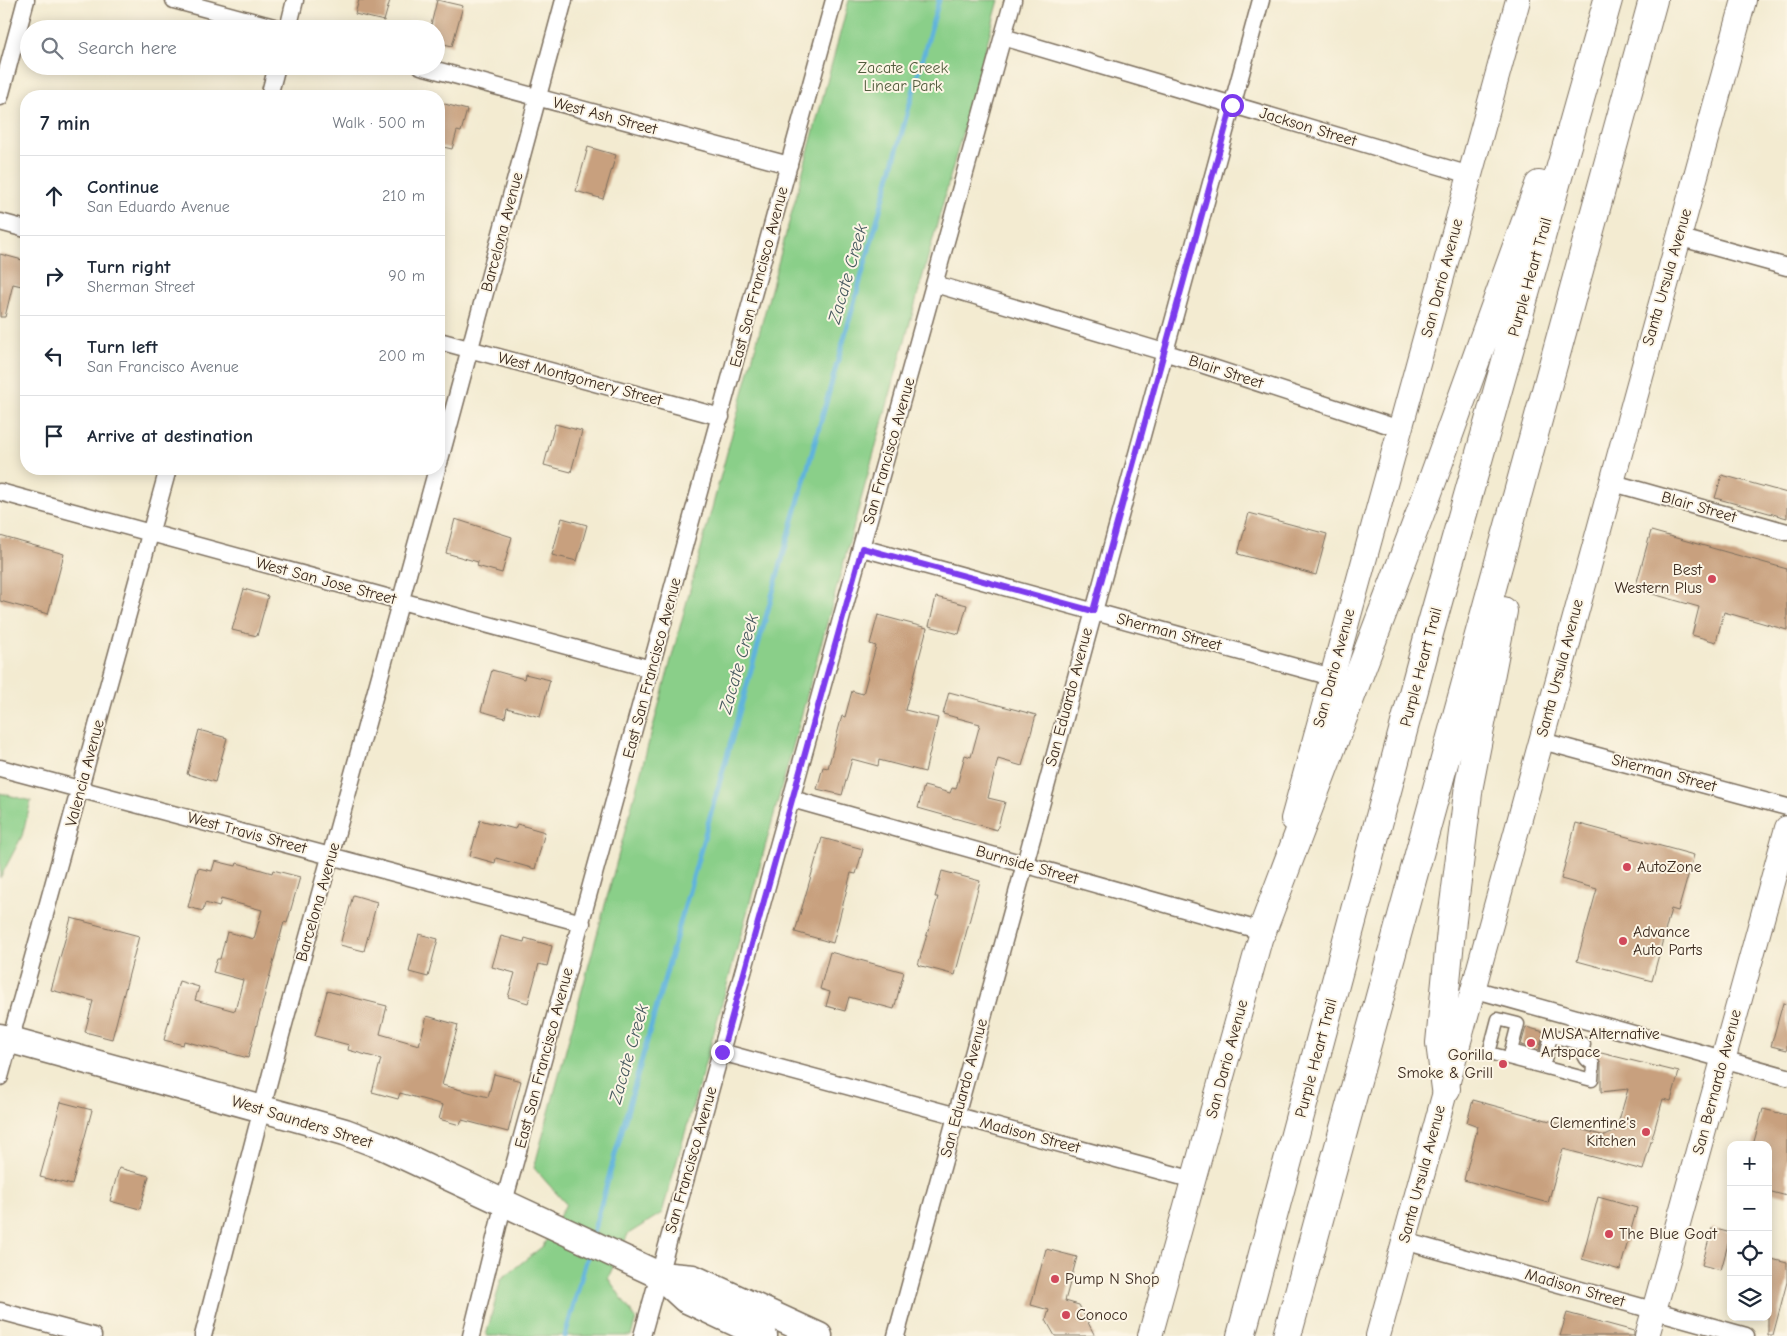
<!DOCTYPE html>
<meta charset="utf-8">
<style>
:root{--surface:#fff;--page:#f2f2f3;--text:#1f2937;--muted:#747a83;--line:#e0e1e3}
body{margin:0;font-family:"Comic Neue",sans-serif;background:var(--page);color:var(--text)}
.controls{position:absolute;right:15px;bottom:15px;display:grid;overflow:hidden;border-radius:10px;box-shadow:0 2px 12px #0003}
.controls button{width:45px;height:45px;display:grid;place-items:center;padding:0;border:0;border-bottom:1px solid var(--line);background:var(--surface);color:var(--text);font:25px sans-serif}
.stop{position:absolute;width:15px;height:15px;margin:-11px;border:4px solid #7c3aed;border-radius:50%;background:#fff}
.stop.end{background:#7c3aed;border-color:#fff;box-shadow:0 1px 5px #0008}
.list{margin:0;padding:0;list-style:none}
h2{display:flex;justify-content:space-between;align-items:center;height:65px;margin:0;padding:0 20px;font-size:21px}
h2 small{font-size:16px;font-weight:400;color:var(--muted)}
.list li{display:grid;grid-template-columns:32px 1fr auto;gap:15px;align-items:center;box-sizing:border-box;height:80px;padding:0 20px;border-top:1px solid var(--line)}
.list b{display:block;font-size:19px;white-space:nowrap}
.list p{margin:0;font-size:16px;white-space:nowrap;color:var(--muted)}
.list em{font-size:16px;font-style:normal;color:var(--muted)}
.icon{flex:none;width:28px;height:28px;fill:none;stroke:currentColor;stroke-width:2;stroke-linecap:round;stroke-linejoin:round}
.map{position:relative;flex:none;width:1787px;height:1336px;overflow:hidden}
.search{position:absolute;background:var(--surface);box-shadow:0 2px 12px #0003;left:20px;top:20px;width:425px;height:55px;display:flex;align-items:center;gap:12px;box-sizing:border-box;padding:0 18px;border-radius:28px;color:var(--muted);font-size:19px}
.panel{position:absolute;background:var(--surface);box-shadow:0 2px 12px #0003;left:20px;top:90px;width:425px;height:385px;border-radius:20px}
.map>svg:first-child{display:block}
.green{fill:#8acf89;stroke:#627c54}
.lines{fill:none;stroke-linecap:round;stroke-linejoin:round}
.stream{stroke:#61b4dc;stroke-width:5}
.building{fill:#c8a07e}
.pedestrian-casing{stroke:#7b6e5d;stroke-width:15}
.minor-casing{stroke:#7b6e5d;stroke-width:19}
.secondary-casing{stroke:#7b6e5d;stroke-width:26}
.primary-casing{stroke:#7b6e5d;stroke-width:29}
.motorway-casing{stroke:#7b6e5d;stroke-width:30}
.pedestrian{stroke:#fff;stroke-width:12}
.minor{stroke:#fff;stroke-width:16}
.secondary{stroke:#fff;stroke-width:24}
.primary{stroke:#fff;stroke-width:26}
.motorway{stroke:#fff;stroke-width:28}
.route{stroke:#7c3aed;stroke-width:6}
.poi-dot{fill:#d1495b;stroke:#fcf5e5;stroke-width:2}
.labels{text-anchor:middle;dominant-baseline:central;stroke-width:4;stroke-linejoin:round;paint-order:stroke}
.park-label{font-size:16px;fill:#535c3e;stroke:#fcf5e5}
.street-label{font-size:16px;fill:#3b2a1e;stroke:#fcf5e5}
.poi-label{font-size:16px;fill:#3b2a1e;stroke:#fcf5e5;text-anchor:start}
.water-label{font-size:18px;font-style:italic;fill:#485a60;stroke:#fcf5e5}
</style>
<div class="map">
<svg width="1787" height="1336" viewBox="0 0 1787 1336">
<rect width="100%" height="100%" fill="#fcf5e5"/>
<filter id="ink" filterUnits="userSpaceOnUse"><feTurbulence type="fractalNoise" baseFrequency=".02" numOctaves="2"/><feDisplacementMap in="SourceGraphic" scale="10" xChannelSelector="R" yChannelSelector="G"/><feConvolveMatrix kernelMatrix="1 2 1 2 8 2 1 2 1" color-interpolation-filters="sRGB"/></filter>
<filter id="wash" filterUnits="userSpaceOnUse"><feTurbulence type="fractalNoise" baseFrequency=".0096" numOctaves="4" result="noise"/><feDisplacementMap in="SourceGraphic" scale="20" xChannelSelector="R" yChannelSelector="G"/><feGaussianBlur stdDeviation="1.12" result="paint"/><feColorMatrix in="noise" values="0 0 0 0 0 0 0 0 0 0 0 0 0 0 0 0 0 1.4 0 .05"/><feComposite in="paint" operator="in"/></filter>
<g filter="url(#wash)">
<rect width="100%" height="100%" fill="#f3ebd1"/>
<!-- green -->
<path class="green" d="M 849,0 L 999,0 L 711,1043 L 662,1213 L 628,1234 L 608,1278 L 636,1319 L 631,1336 L 486,1336 L 501,1279 L 543,1246 L 566,1204 L 534,1168 Z
M 0,793 L 31,801 L 22,836 L 0,878 Z"/>
<g class="lines">
<!-- stream -->
<path class="stream" d="M 592,1237 L 939,0
M 565,1336 L 589,1250"/>
</g>
<g id="blocks">
<!-- building -->
<path class="building" d="M 359,0 L 390,0 L 384,21 L 355,14 Z
M 437,0 L 463,6 L 452,46 L 436,42 L 436,29 L 430,29 Z
M 441,103 L 467,110 L 461,132 L 457,131 L 452,149 L 439,146 L 439,113 Z
M 588,147 L 616,155 L 603,199 L 576,191 Z
M 0,254 L 26,261 L 26,287 L 13,284 L 5,317 L 0,317 Z
M 555,424 L 582,431 L 571,472 L 544,465 Z
M 1722,475 L 1787,493 L 1787,518 L 1715,498 Z
M 1249,513 L 1327,534 L 1316,575 L 1238,554 Z
M 562,518 L 587,525 L 577,561 L 552,555 Z
M 455,519 L 512,537 L 502,573 L 477,566 L 478,562 L 446,553 Z
M 1651,531 L 1787,569 L 1787,630 L 1724,612 L 1716,642 L 1692,635 L 1699,607 L 1635,589 Z
M 0,536 L 64,554 L 48,614 L 0,601 Z
M 244,589 L 268,596 L 257,636 L 232,630 Z
M 936,597 L 967,605 L 959,634 L 929,626 Z
M 878,615 L 927,628 L 905,710 L 938,718 L 925,772 L 879,760 L 878,766 L 852,759 L 842,795 L 817,789 L 823,767 L 828,768 L 842,716 L 845,717 L 852,691 L 863,694 L 876,646 L 870,644 Z
M 492,670 L 524,679 L 525,674 L 550,680 L 540,717 L 507,708 L 505,718 L 481,711 Z
M 949,692 L 1036,715 L 1022,766 L 998,759 L 988,798 L 1005,802 L 997,830 L 918,808 L 924,786 L 950,793 L 952,788 L 956,789 L 965,755 L 971,757 L 980,724 L 943,714 Z
M 199,730 L 227,738 L 215,782 L 187,774 Z
M 480,820 L 515,829 L 517,824 L 545,832 L 535,869 L 496,858 L 495,863 L 470,856 Z
M 1576,823 L 1694,855 L 1678,911 L 1671,909 L 1652,981 L 1577,961 L 1597,889 L 1561,879 Z
M 822,838 L 863,849 L 856,874 L 851,873 L 833,943 L 795,932 Z
M 215,861 L 236,866 L 237,863 L 272,873 L 273,870 L 300,877 L 287,923 L 284,922 L 248,1058 L 184,1041 L 183,1045 L 164,1040 L 179,981 L 199,987 L 195,1000 L 235,1011 L 243,980 L 213,972 L 217,959 L 220,959 L 227,932 L 254,939 L 262,910 L 221,899 L 219,907 L 205,903 L 203,911 L 188,907 L 198,868 L 212,871 Z
M 942,871 L 980,881 L 955,975 L 918,965 L 938,897 L 935,897 Z
M 353,895 L 377,902 L 364,951 L 340,945 Z
M 71,918 L 139,936 L 112,1039 L 85,1032 L 93,1001 L 51,990 Z
M 419,934 L 438,939 L 428,977 L 409,972 Z
M 501,936 L 524,942 L 525,938 L 552,946 L 547,966 L 539,964 L 528,1003 L 508,997 L 515,973 L 492,967 Z
M 830,952 L 904,972 L 894,1009 L 849,997 L 845,1011 L 826,1006 L 830,992 L 820,989 Z
M 327,991 L 387,1006 L 380,1034 L 419,1045 L 427,1016 L 458,1025 L 442,1085 L 488,1097 L 494,1074 L 521,1081 L 508,1132 L 462,1120 L 460,1125 L 439,1119 L 443,1105 L 400,1093 L 398,1099 L 372,1092 L 381,1059 L 348,1050 L 349,1045 L 315,1036 Z
M 1783,1003 L 1787,1004 L 1787,1050 L 1771,1046 Z
M 1526,1027 L 1544,1032 L 1539,1050 L 1521,1045 Z
M 1597,1052 L 1679,1072 L 1671,1101 L 1663,1099 L 1643,1170 L 1563,1149 L 1548,1203 L 1464,1180 L 1478,1126 L 1467,1122 L 1473,1100 L 1605,1136 L 1616,1131 L 1628,1089 L 1601,1092 L 1601,1064 L 1596,1056 Z
M 61,1102 L 92,1110 L 72,1185 L 40,1177 Z
M 1763,1109 L 1787,1115 L 1787,1196 L 1768,1191 L 1768,1145 L 1753,1145 Z
M 119,1168 L 149,1176 L 140,1209 L 110,1201 Z
M 1598,1197 L 1637,1208 L 1620,1270 L 1582,1259 Z
M 1712,1228 L 1731,1233 L 1721,1270 L 1702,1265 Z
M 1046,1249 L 1077,1257 L 1065,1301 L 1079,1305 L 1095,1336 L 1055,1336 L 1046,1320 L 1049,1310 L 1031,1305 Z
M 1768,1258 L 1787,1263 L 1787,1282 L 1773,1335 L 1768,1335 Z
M 1567,1313 L 1634,1331 L 1634,1336 L 1560,1336 Z"/>
</g>
</g>
<g filter="url(#ink)">
<use href="#blocks" fill-opacity="0" stroke="#7b6e5d" stroke-width="1"/>
<g class="lines">
<defs>
<path id="pedestrian" d="M 1498,1019 L 1518,1024 L 1511,1051 L 1545,1060 L 1551,1036 L 1584,1044 C 1582,1053 1584,1060 1593,1064 L 1592,1080 L 1489,1053 Z"/>
<path id="minor" d="M 174,0 L 281,29
M 288,29 L 295,0
M 1003,37 L 1470,175
M 421,66 L 789,165
M 269,96 L 277,66
M 0,97 L 26,0
M 0,222 L 26,229
M 1678,237 L 1787,267
M 935,284 L 1164,352 L 1400,429
M 439,341 L 721,417
M 439,463 L 564,0
M 1610,482 L 1787,532
M 0,492 L 651,669
M 862,548 L 1332,677
M 1542,741 L 1787,807
M 0,768 L 582,923
M 792,799 L 1262,931
M 1473,989 L 1787,1077
M 721,1052 L 1194,1180
M 0,1077 L 168,469
M 1404,1241 L 1746,1336
M 0,1311 L 93,1336
M 203,1336 L 281,1035 L 437,469
M 471,1336 L 504,1202 L 834,0
M 642,1336 L 1013,0
M 896,1336 L 1261,0"/>
<path id="secondary" d="M 1293,819 L 1518,0
M 1150,1336 L 1267,914
M 1378,1336 C 1501,891 1620,445 1744,0
M 1647,1336 L 1787,828"/>
<path id="primary" d="M 0,1037 L 299,1119 L 345,1132 L 382,1146 L 659,1275 L 685,1299 L 764,1336
M 659,1275 L 693,1278 L 819,1336"/>
<path id="motorway" d="M 1262,931 L 1426,498 L 1539,185
M 1446,1089 L 1440,1043 L 1452,920 L 1469,785 L 1503,611
M 1241,1336 L 1430,630 L 1608,0
M 1287,1336 L 1653,0"/>
</defs>
<!-- pedestrian casing -->
<use href="#pedestrian" class="pedestrian-casing"/>
<!-- minor casing -->
<use href="#minor" class="minor-casing"/>
<!-- secondary casing -->
<use href="#secondary" class="secondary-casing"/>
<!-- primary casing -->
<use href="#primary" class="primary-casing"/>
<!-- motorway casing -->
<use href="#motorway" class="motorway-casing"/>
<!-- pedestrian -->
<use href="#pedestrian" class="pedestrian"/>
<!-- minor -->
<use href="#minor" class="minor"/>
<!-- secondary -->
<use href="#secondary" class="secondary"/>
<!-- primary -->
<use href="#primary" class="primary"/>
<!-- motorway -->
<use href="#motorway" class="motorway"/>
</g>
</g>
<g class="lines" filter="url(#ink)">
<!-- route -->
<path class="route" d="M 722,1052 L 862,548 L 1093,611 L 1232,105"/>
</g>
<!-- markers -->
<g class="poi-dot">
<circle cx="1712" cy="579" r="5"/>
<circle cx="1627" cy="867" r="5"/>
<circle cx="1623" cy="941" r="5"/>
<circle cx="1531" cy="1043" r="5"/>
<circle cx="1503" cy="1064" r="5"/>
<circle cx="1646" cy="1132" r="5"/>
<circle cx="1609" cy="1234" r="5"/>
<circle cx="1055" cy="1279" r="5"/>
<circle cx="1066" cy="1315" r="5"/>
</g>
<g class="labels">
<!-- park labels -->
<g class="park-label">
<text x="903" y="68">Zacate Creek<tspan x="903" dy="18">Linear Park</tspan></text>
</g>
<!-- street labels -->
<g class="street-label">
<text transform="translate(605 116) rotate(15)">West Ash Street</text>
<text transform="translate(1308 127) rotate(17)">Jackson Street</text>
<text transform="translate(502 232) rotate(-75)">Barcelona Avenue</text>
<text transform="translate(759 277) rotate(-75)">East San Francisco Avenue</text>
<text transform="translate(1530 277) rotate(-74)">Purple Heart Trail</text>
<text transform="translate(1667 277) rotate(-74)">Santa Ursula Avenue</text>
<text transform="translate(1442 278) rotate(-75)">San Dario Avenue</text>
<text transform="translate(1226 372) rotate(18)">Blair Street</text>
<text transform="translate(580 379) rotate(15)">West Montgomery Street</text>
<text transform="translate(889 451) rotate(-74)">San Francisco Avenue</text>
<text transform="translate(1699 507) rotate(16)">Blair Street</text>
<text transform="translate(326 581) rotate(15)">West San Jose Street</text>
<text transform="translate(1169 632) rotate(15)">Sherman Street</text>
<text transform="translate(1421 667) rotate(-75)">Purple Heart Trail</text>
<text transform="translate(652 668) rotate(-75)">East San Francisco Avenue</text>
<text transform="translate(1334 668) rotate(-75)">San Dario Avenue</text>
<text transform="translate(1560 668) rotate(-75)">Santa Ursula Avenue</text>
<text transform="translate(1069 697) rotate(-75)">San Eduardo Avenue</text>
<text transform="translate(85 773) rotate(-75)">Valencia Avenue</text>
<text transform="translate(1664 773) rotate(15)">Sherman Street</text>
<text transform="translate(247 833) rotate(15)">West Travis Street</text>
<text transform="translate(1027 865) rotate(16)">Burnside Street</text>
<text transform="translate(318 902) rotate(-74)">Barcelona Avenue</text>
<text transform="translate(544 1058) rotate(-75)">East San Francisco Avenue</text>
<text transform="translate(1316 1058) rotate(-75)">Purple Heart Trail</text>
<text transform="translate(1227 1059) rotate(-75)">San Dario Avenue</text>
<text transform="translate(1717 1082) rotate(-75)">San Bernardo Avenue</text>
<text transform="translate(964 1088) rotate(-75)">San Eduardo Avenue</text>
<text transform="translate(302 1122) rotate(17)">West Saunders Street</text>
<text transform="translate(1030 1135) rotate(15)">Madison Street</text>
<text transform="translate(691 1160) rotate(-74)">San Francisco Avenue</text>
<text transform="translate(1422 1174) rotate(-75)">Santa Ursula Avenue</text>
<text transform="translate(1575 1288) rotate(16)">Madison Street</text>
</g>
<!-- poi labels -->
<g class="poi-label">
<text x="1702" y="570" text-anchor="end">Best<tspan x="1702" dy="18">Western Plus</tspan></text>
<text x="1637" y="867">AutoZone</text>
<text x="1633" y="932">Advance<tspan x="1633" dy="18">Auto Parts</tspan></text>
<text x="1541" y="1034">MUSA Alternative<tspan x="1541" dy="18">Artspace</tspan></text>
<text x="1493" y="1055" text-anchor="end">Gorilla<tspan x="1493" dy="18">Smoke &amp; Grill</tspan></text>
<text x="1636" y="1123" text-anchor="end">Clementine's<tspan x="1636" dy="18">Kitchen</tspan></text>
<text x="1619" y="1234">The Blue Goat</text>
<text x="1065" y="1279">Pump N Shop</text>
<text x="1076" y="1315">Conoco</text>
</g>
<!-- water labels -->
<g class="water-label">
<text transform="translate(848 274) rotate(-74)">Zacate Creek</text>
<text transform="translate(739 664) rotate(-74)">Zacate Creek</text>
<text transform="translate(629 1054) rotate(-74)">Zacate Creek</text>
</g>
</g>
</svg>
<div class="controls">
<button>+</button>
<button>−</button>
<button><svg class="icon" aria-label="locate" viewBox="0 0 24 24"><circle cx="12" cy="12" r="6"/><path d="M12 2v4M12 18v4M2 12h4M18 12h4"/></svg></button>
<button><svg class="icon" aria-label="layers" viewBox="0 0 24 24"><path d="M12 4l9 5-9 5-9-5zM3 14l9 5 9-5"/></svg></button>
</div>
<div class="stop" style="left:1232px;top:105px"></div>
<div class="stop end" style="left:722px;top:1052px"></div>
<div class="search"><svg class="icon" aria-label="search" viewBox="0 0 24 24"><circle cx="10" cy="10" r="6"/><path d="M15 15l6 6"/></svg>Search here</div>
<section class="panel">
<h2>7 min<small>Walk · 500 m</small></h2>
<ul class="list">
<li><svg class="icon" aria-label="ahead" viewBox="0 0 24 24"><path d="M12 20V5M6 11l6-6 6 6"/></svg><div><b>Continue</b><p>San Eduardo Avenue</p></div><em>210 m</em></li>
<li><svg class="icon" aria-label="right" viewBox="0 0 24 24"><path d="M7 20v-9h11M14 6l5 5-5 5"/></svg><div><b>Turn right</b><p>Sherman Street</p></div><em>90 m</em></li>
<li><svg class="icon" aria-label="left" viewBox="0 0 24 24"><path d="M17 20v-9H6M10 6l-5 5 5 5"/></svg><div><b>Turn left</b><p>San Francisco Avenue</p></div><em>200 m</em></li>
<li><svg class="icon" aria-label="arrive" viewBox="0 0 24 24"><path d="M6 21V4h12l-3 4 3 4H6"/></svg><div><b>Arrive at destination</b></div></li>
</ul>
</section>
</div>
